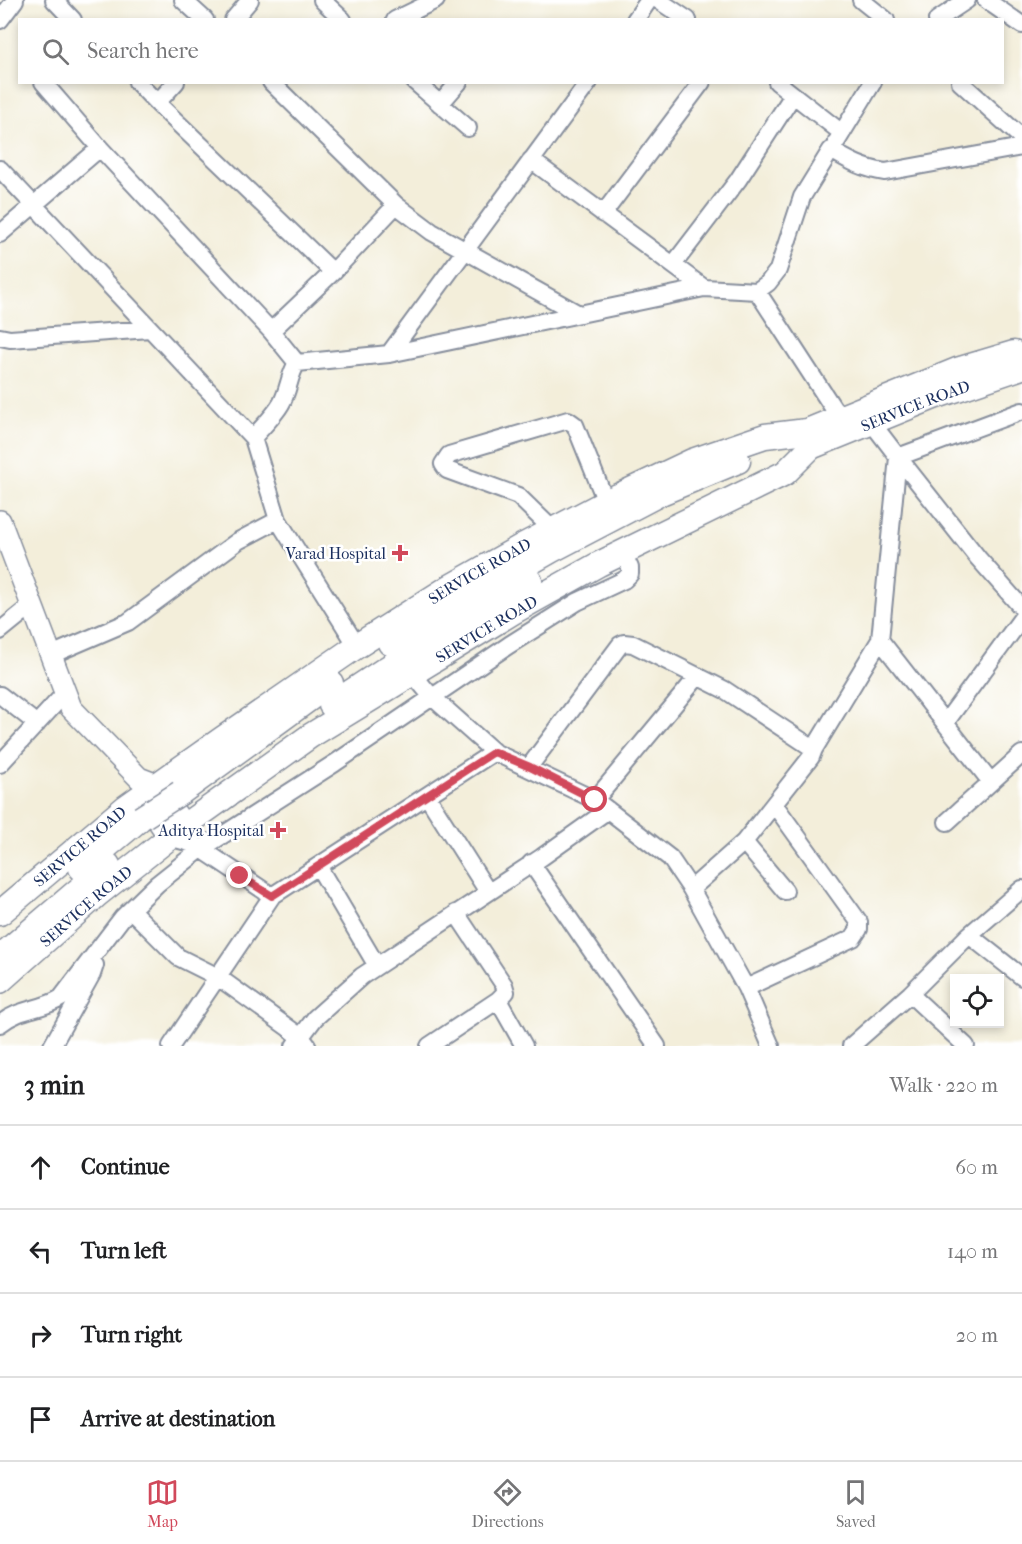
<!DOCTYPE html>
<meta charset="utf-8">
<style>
:root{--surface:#fff;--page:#f2f2f2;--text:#202124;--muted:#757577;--line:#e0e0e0;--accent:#d1495b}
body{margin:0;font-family:"IM FELL French Canon",serif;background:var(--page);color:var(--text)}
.controls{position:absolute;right:18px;bottom:18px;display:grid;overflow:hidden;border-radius:0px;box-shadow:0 3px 9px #0003}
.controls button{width:54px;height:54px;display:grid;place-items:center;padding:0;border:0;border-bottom:2px solid var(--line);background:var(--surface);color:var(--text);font:30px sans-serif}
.stop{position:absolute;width:18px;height:18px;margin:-14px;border:4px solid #d1495b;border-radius:50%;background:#fff}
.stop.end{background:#d1495b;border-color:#fff;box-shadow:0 2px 6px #0008}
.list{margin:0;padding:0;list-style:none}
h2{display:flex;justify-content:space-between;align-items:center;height:78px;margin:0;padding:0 24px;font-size:26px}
h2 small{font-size:20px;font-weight:400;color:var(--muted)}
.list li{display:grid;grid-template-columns:39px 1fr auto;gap:18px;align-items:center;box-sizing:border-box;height:84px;padding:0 24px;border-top:2px solid var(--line)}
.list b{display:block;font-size:22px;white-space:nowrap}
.list em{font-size:20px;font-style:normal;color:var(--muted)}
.icon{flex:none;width:33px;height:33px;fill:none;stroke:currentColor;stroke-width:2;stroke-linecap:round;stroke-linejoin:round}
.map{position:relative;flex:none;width:1022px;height:1046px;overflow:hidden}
.search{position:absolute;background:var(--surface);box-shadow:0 3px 9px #0003;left:18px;right:18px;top:18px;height:66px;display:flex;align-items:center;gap:15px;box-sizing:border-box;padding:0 21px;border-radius:0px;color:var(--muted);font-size:22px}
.sheet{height:414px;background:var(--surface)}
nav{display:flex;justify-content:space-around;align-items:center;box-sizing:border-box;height:84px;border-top:2px solid var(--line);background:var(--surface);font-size:16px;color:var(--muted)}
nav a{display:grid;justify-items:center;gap:3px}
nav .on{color:var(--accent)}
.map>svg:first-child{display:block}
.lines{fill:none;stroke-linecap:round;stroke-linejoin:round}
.minor-casing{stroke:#878e9c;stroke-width:20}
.major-casing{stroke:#878e9c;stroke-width:24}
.highway-casing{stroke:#878e9c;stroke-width:27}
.minor{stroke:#fff;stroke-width:16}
.major{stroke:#fff;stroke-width:21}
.highway{stroke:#fff;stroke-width:24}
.highway-bridge-casing{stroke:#878e9c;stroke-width:27;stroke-linecap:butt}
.highway-bridge{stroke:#fff;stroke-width:24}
.route{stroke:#d1495b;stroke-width:8}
.poi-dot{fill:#d1495b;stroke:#fff;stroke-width:2}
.labels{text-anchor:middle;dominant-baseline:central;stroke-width:5;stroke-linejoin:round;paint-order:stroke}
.street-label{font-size:16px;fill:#1b2f5e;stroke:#fff}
.poi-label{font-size:16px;fill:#1b2f5e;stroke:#fff;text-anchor:end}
</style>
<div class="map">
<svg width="1022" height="1046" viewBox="0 0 1022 1046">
<rect width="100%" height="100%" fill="#fff"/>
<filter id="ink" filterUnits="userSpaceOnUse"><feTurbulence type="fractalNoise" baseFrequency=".0167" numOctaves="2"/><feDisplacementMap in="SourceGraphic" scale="12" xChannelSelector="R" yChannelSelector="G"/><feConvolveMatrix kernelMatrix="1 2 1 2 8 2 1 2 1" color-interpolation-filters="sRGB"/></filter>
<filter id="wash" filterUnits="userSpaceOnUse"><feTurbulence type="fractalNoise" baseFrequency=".008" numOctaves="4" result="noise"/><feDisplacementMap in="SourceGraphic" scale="24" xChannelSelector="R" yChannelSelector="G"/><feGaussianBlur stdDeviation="1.35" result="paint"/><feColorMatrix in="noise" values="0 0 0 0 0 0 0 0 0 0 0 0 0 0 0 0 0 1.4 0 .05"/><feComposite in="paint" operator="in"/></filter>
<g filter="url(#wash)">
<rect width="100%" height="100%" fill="#f3eeda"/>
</g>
<g filter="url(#ink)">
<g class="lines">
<defs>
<path id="minor" d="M 54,0 L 73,20
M 183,0 L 205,20
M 322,0 L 343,20
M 658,0 L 688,20
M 861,0 L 886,20
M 986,0 L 1022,25
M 0,20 L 15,0
M 233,20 L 250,0
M 395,20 L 436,0
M 635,20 L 649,0
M 937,20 L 967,0
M 43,82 L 100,148 L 271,331 L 297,363
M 137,82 L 157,103
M 176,82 L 157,103 L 333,272
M 271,82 L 396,205 L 432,232 L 577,313
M 415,82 L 468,128
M 777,82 L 842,133
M 960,82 L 1022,138
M 440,104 L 459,82
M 837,141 L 873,82
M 531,160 L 704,288
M 0,169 L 253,438 L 278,520 L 357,646
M 603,214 L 702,82
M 0,234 L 100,148
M 673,265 L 738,180 L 793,95
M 757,291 L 839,417
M 271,331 L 333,272 L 396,205
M 0,337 L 10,339 L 150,329
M 389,354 L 589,82
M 297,363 L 389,354 L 704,288 L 757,291 L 768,283 L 778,270 L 802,197 L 831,150 C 849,161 864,169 885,172 L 1022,147
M 872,423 L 898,457 L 1022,411
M 253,438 C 262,427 274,416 281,404 C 289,390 289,375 297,363
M 898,457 L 880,640 L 991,782
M 898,457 L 978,558 L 1022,608
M 553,530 L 518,496 L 447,470 L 443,464 L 449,455 L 568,420 L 575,425 L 606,502
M 0,631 L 32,605
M 51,655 L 128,622 L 238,541 L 278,520
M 412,673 L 431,696 L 494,752 L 595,800 L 670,858 L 691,889 L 746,988 L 771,1046
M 0,695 L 37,724
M 945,723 L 1022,618
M 0,764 L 65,693
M 529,767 L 620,645 L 624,643 L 633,644 L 725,690 L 814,749 L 880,640
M 427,796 L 488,892
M 595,800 L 698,676
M 947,822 L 1022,754
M 169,837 L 194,844 L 272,896
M 744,842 L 785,891
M 531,863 L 657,1046
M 318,866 L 377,966
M 691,889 L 744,842 L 811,757 L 814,749
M 131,910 L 178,957 L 218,977 L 301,1037 L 307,1045
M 456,913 L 504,985 L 506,992 L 498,1000 L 524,1046
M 969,935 L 1022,977
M 746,988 L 853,938 L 859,929 L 859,922 L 774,804
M 910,994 L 966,1046
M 0,1024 C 21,1007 40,1011 61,998 L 122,918 L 157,884 L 201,849 L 335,763 L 509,645 L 577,602 L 624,580 L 630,574 L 630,568 L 623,553
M 52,1046 L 92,974 L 95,965
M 171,1046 L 272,896 L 494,752
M 294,1046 L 315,1018 L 362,976 L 542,857 L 608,810
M 429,1046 L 498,1000
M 851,1046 L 910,994 L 969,935 L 1022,889"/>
<path id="major" d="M 0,521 L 71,708 L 139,778 L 157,785 L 184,826
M 143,798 L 169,837"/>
<g id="highway">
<path d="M 390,643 L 552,550 L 661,493 L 738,461"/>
<path d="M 331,705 L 384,670 L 530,581"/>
<path d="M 180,793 L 331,683"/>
<path d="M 81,868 L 141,818"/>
<path id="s1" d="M 0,913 L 126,807 L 222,739 L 357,646 L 450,587 L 524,545 L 618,496 L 692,461 L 765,436 L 807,431 L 957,370 L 1014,353"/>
<path d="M 0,957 L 108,865"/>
<path id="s2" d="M 0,981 L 98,894 L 184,826 L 310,736 L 513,612 L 599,564 L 785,473 L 811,447 L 934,397 L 1022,367"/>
</g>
</defs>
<!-- minor casing -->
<use href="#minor" class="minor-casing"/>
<!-- major casing -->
<use href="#major" class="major-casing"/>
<!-- highway casing -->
<use href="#highway" class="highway-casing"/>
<!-- minor -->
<use href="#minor" class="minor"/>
<!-- major -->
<use href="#major" class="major"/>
<!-- highway -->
<use href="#highway" class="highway"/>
<defs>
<path id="highway-bridge" d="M 141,818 L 180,793"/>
</defs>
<!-- highway-bridge casing -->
<use href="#highway-bridge" class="highway-bridge-casing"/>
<!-- highway-bridge -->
<use href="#highway-bridge" class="highway-bridge"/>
</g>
</g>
<g class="lines" filter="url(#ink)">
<!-- route -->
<path class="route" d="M 240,876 L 272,896 L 494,752 L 530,767 L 595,800"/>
</g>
<!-- markers -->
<g class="poi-dot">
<path d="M397 544h6v6h6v6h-6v6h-6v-6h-6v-6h6z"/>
<path d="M275 821h6v6h6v6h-6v6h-6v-6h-6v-6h6z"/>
</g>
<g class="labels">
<!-- street labels -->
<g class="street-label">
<text stroke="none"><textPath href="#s2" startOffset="1088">SERVICE ROAD</textPath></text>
<text stroke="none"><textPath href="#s1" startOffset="590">SERVICE ROAD</textPath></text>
<text stroke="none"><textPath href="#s2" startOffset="602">SERVICE ROAD</textPath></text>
<text stroke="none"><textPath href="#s1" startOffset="104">SERVICE ROAD</textPath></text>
<text stroke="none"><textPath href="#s2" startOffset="114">SERVICE ROAD</textPath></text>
</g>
<!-- poi labels -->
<g class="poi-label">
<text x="386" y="553">Varad Hospital</text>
<text x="264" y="830">Aditya Hospital</text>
</g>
</g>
</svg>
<div class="controls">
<button><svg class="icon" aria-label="locate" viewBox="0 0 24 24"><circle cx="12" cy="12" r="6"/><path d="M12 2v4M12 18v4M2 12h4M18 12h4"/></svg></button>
</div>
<div class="stop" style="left:595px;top:800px"></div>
<div class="stop end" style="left:240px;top:876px"></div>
<div class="search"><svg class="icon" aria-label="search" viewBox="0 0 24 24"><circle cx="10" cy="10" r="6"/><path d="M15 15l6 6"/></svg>Search here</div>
</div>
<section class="sheet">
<h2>3 min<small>Walk · 220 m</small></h2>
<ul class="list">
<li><svg class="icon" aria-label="ahead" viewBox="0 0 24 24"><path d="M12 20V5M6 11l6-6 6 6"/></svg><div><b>Continue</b></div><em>60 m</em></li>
<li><svg class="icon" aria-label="left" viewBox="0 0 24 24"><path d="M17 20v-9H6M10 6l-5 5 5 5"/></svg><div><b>Turn left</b></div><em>140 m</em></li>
<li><svg class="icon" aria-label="right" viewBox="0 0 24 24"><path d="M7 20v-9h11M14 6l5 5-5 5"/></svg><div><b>Turn right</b></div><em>20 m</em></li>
<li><svg class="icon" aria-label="arrive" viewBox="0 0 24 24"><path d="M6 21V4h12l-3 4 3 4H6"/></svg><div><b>Arrive at destination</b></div></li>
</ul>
</section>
<nav>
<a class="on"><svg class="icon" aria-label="map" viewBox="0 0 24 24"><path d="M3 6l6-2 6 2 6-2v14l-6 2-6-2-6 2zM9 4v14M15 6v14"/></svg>Map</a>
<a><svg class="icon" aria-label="directions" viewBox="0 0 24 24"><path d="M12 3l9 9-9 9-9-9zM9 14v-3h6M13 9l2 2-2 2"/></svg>Directions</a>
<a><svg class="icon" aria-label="saved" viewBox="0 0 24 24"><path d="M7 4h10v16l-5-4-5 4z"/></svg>Saved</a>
</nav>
